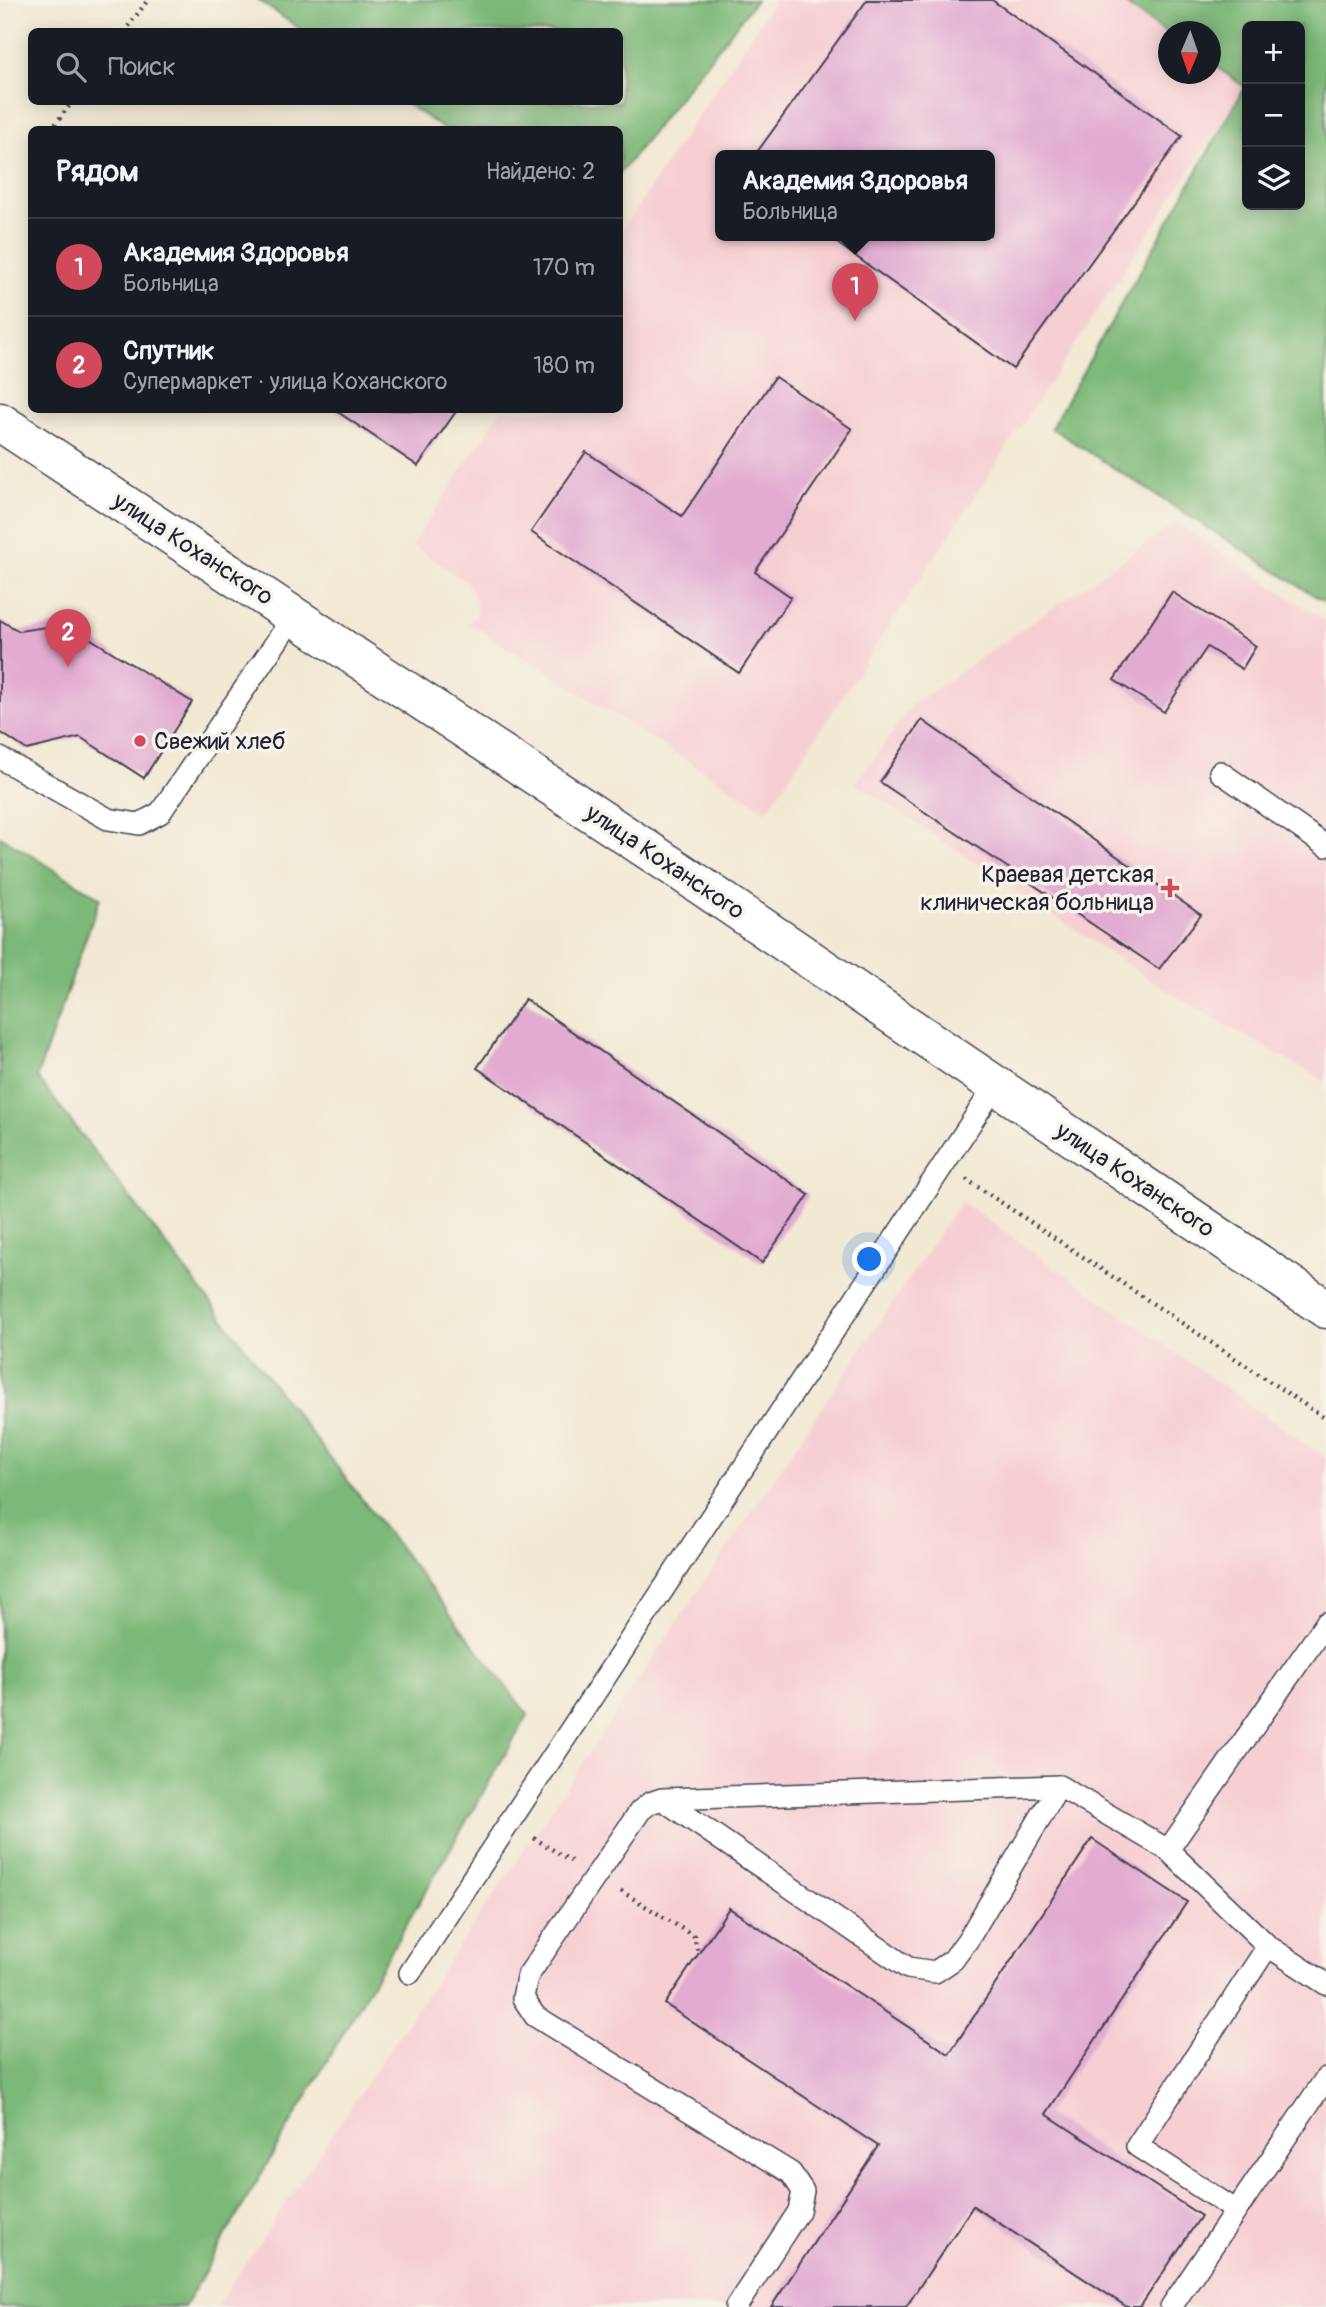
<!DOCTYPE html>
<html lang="ru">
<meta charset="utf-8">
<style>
:root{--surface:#171b24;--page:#242831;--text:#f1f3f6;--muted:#9ea1a6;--line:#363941;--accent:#d1495b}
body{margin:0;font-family:Pangolin,sans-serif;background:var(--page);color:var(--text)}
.controls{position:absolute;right:21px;top:21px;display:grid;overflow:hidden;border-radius:10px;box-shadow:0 4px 18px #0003}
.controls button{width:63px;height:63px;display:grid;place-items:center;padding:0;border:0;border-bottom:2px solid var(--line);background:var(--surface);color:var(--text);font:35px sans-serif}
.compass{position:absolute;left:1158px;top:21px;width:63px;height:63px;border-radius:50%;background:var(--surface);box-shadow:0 4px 18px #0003;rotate:182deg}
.you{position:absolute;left:870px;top:1260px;width:24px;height:24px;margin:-18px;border:5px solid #fff;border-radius:50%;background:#1a73e8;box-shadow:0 0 0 10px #1a73e833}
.badge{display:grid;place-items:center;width:46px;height:46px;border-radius:50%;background:var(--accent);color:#fff;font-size:23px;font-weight:700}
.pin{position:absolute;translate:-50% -58px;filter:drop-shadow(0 2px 4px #0008)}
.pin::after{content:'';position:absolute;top:37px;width:24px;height:21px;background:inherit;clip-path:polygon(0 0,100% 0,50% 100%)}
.popup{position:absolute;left:715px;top:150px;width:280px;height:91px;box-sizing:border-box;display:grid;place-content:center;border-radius:10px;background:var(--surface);filter:drop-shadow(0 2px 5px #0005);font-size:23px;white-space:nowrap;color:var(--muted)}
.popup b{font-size:26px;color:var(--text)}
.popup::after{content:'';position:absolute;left:50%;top:100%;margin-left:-14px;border:14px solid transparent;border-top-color:var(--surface)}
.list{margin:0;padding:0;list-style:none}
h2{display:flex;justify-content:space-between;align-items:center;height:91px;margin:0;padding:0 28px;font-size:30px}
h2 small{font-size:23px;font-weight:400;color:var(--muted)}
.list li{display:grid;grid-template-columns:46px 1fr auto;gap:21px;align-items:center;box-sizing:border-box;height:98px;padding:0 28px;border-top:2px solid var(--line)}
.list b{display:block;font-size:26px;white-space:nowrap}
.list p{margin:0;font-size:23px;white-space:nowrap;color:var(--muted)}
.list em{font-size:23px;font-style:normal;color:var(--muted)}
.icon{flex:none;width:38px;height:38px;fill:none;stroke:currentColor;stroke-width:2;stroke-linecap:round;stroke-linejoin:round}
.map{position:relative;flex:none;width:1326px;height:2307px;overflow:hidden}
.search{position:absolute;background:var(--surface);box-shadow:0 4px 18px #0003;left:28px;top:28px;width:595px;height:77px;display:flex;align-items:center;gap:18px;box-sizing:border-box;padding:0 24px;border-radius:10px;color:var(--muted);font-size:26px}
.panel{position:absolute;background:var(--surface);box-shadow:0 4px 18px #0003;left:28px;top:126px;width:595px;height:287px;border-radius:10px}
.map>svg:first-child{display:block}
.built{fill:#f7cfd3;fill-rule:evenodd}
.forest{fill:#7cb877;stroke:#4f6d59;stroke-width:2;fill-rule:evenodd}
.building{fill:#e2abd1}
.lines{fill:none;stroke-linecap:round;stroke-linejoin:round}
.service-casing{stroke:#414052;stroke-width:24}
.tertiary-casing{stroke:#414052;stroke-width:41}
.path{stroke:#414052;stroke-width:4.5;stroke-dasharray:2 5;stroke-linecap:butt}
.service{stroke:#fff;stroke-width:21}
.tertiary{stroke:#fff;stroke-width:38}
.poi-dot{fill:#d1495b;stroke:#f7f3e8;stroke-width:2.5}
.labels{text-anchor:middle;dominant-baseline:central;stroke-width:7;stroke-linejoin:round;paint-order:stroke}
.street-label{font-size:24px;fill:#22223b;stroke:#f7f3e8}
.poi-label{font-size:24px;fill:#22223b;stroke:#f7f3e8;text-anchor:start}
</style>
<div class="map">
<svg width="1326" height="2307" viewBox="0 0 1326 2307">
<rect width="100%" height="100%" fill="#f7f3e8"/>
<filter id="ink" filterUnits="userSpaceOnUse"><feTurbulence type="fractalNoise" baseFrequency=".0143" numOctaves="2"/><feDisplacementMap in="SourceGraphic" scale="14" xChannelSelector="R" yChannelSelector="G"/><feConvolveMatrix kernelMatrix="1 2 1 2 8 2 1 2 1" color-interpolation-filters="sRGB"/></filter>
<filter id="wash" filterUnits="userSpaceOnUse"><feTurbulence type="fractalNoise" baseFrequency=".00686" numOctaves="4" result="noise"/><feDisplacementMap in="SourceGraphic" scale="28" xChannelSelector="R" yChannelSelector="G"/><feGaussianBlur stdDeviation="1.57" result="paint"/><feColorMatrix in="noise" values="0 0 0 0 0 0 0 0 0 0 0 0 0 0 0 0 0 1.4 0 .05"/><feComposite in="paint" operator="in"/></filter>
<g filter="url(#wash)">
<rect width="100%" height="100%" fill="#f2e9d3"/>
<!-- built -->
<path class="built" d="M 775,0 L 1120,0 L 1168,34 L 1168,74 L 1210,74 L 1211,63 L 1245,87 L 767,811 L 469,623 L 477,614 L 475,597 L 467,582 L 412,545 L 502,410 L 620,410 L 620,233 ZM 720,155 L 990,155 L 990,235 L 720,235 Z
M 1176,523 L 1326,621 L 1326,1082 L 1170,993 L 856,783 L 912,705 Z
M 961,1201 L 1326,1459 L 1326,2307 L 216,2307 Z"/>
<!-- forest -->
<path class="forest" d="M 258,0 L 756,0 L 620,173 L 620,130 L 444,129 L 404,102 L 620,102 L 620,32 L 303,31 Z
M 1120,0 L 1326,0 L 1326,603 L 1051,428 L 1245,87 L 1211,63 L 1210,32 L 1168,34 ZM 1300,26 L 1300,205 L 1247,205 L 1247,26 Z
M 0,836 L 100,898 L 37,1077 L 528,1715 L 184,2307 L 0,2307 Z"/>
<g id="blocks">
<!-- building -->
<path class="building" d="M 867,0 L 992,0 L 1182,136 L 1013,369 L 826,235 L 990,235 L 990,155 L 755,155 Z
M 775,377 L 852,429 L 755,572 L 791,597 L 739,673 L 531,532 L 586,452 L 682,516 Z
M 335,410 L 457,410 L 418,466 Z
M 1172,592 L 1256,646 L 1242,669 L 1207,647 L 1164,712 L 1114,680 Z
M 0,620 L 19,631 L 67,624 L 192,702 L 144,778 L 80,737 L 27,750 L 0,732 Z
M 922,720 L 1201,915 L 1159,969 L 880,782 Z
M 525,999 L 809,1195 L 762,1263 L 477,1068 Z
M 1092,1839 L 1187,1902 L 1046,2114 L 1201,2216 L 1140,2307 L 1127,2307 L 973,2206 L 906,2307 L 771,2307 L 878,2146 L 665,2004 L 729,1908 L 949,2054 Z"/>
</g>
</g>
<g filter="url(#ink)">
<use href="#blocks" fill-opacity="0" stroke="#414052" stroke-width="2"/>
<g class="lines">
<defs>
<path id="service" d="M 0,758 L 108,819 L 139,824 L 160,813 L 294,616
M 1220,772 L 1326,846
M 662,1799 L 908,1968 L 935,1972 L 953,1960 L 969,1938 L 1059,1786
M 1168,1850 L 1326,1623
M 410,1973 L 996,1085
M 1235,2210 L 1137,2146 L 1268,1946 L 1326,1984
M 736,2307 L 799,2211 L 803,2191 L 791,2173 L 535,2016 L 523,1998 L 527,1977 L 640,1811 L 650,1803 L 662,1799 L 1059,1786 L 1168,1850 L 1268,1946
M 1171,2307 L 1326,2078"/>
<path id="tertiary" d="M 0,422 L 678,870 L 1326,1309"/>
</defs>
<!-- service casing -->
<use href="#service" class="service-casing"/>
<!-- tertiary casing -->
<use href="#tertiary" class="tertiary-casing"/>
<!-- path -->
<path class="path" d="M 124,32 L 148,0
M 51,130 L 72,102
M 966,1179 L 1326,1419
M 534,1838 L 571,1861
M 621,1891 L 694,1936 L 698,1953"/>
<!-- service -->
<use href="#service" class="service"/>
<!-- tertiary -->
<use href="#tertiary" class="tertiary"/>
</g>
</g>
<!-- markers -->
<g class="poi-dot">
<circle cx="140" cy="741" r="7"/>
<path d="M1166.5 877.5h7v7h7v7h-7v7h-7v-7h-7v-7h7z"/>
</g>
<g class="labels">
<!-- street labels -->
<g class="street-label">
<text transform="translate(193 549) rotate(33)">улица Коханского</text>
<text transform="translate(665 862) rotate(34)">улица Коханского</text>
<text transform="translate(1135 1180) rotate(34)">улица Коханского</text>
</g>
<!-- poi labels -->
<g class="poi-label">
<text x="154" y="741">Свежий хлеб</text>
<text x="1154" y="874" text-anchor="end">Краевая детская<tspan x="1154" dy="28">клиническая больница</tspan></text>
</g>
</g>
</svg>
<div class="controls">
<button>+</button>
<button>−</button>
<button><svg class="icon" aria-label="layers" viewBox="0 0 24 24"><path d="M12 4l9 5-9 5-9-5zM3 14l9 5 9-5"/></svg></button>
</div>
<svg class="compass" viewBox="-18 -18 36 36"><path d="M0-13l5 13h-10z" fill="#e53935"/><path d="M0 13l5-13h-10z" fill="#9ea1a6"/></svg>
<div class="you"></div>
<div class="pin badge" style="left:855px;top:321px">1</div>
<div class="popup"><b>Академия Здоровья</b>Больница</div>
<div class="pin badge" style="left:68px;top:667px">2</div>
<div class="search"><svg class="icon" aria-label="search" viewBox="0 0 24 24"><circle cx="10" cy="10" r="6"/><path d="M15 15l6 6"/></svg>Поиск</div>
<section class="panel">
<h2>Рядом<small>Найдено: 2</small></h2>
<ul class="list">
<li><span class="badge">1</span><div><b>Академия Здоровья</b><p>Больница</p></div><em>170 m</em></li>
<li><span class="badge">2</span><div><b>Спутник</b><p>Супермаркет · улица Коханского</p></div><em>180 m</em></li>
</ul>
</section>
</div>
